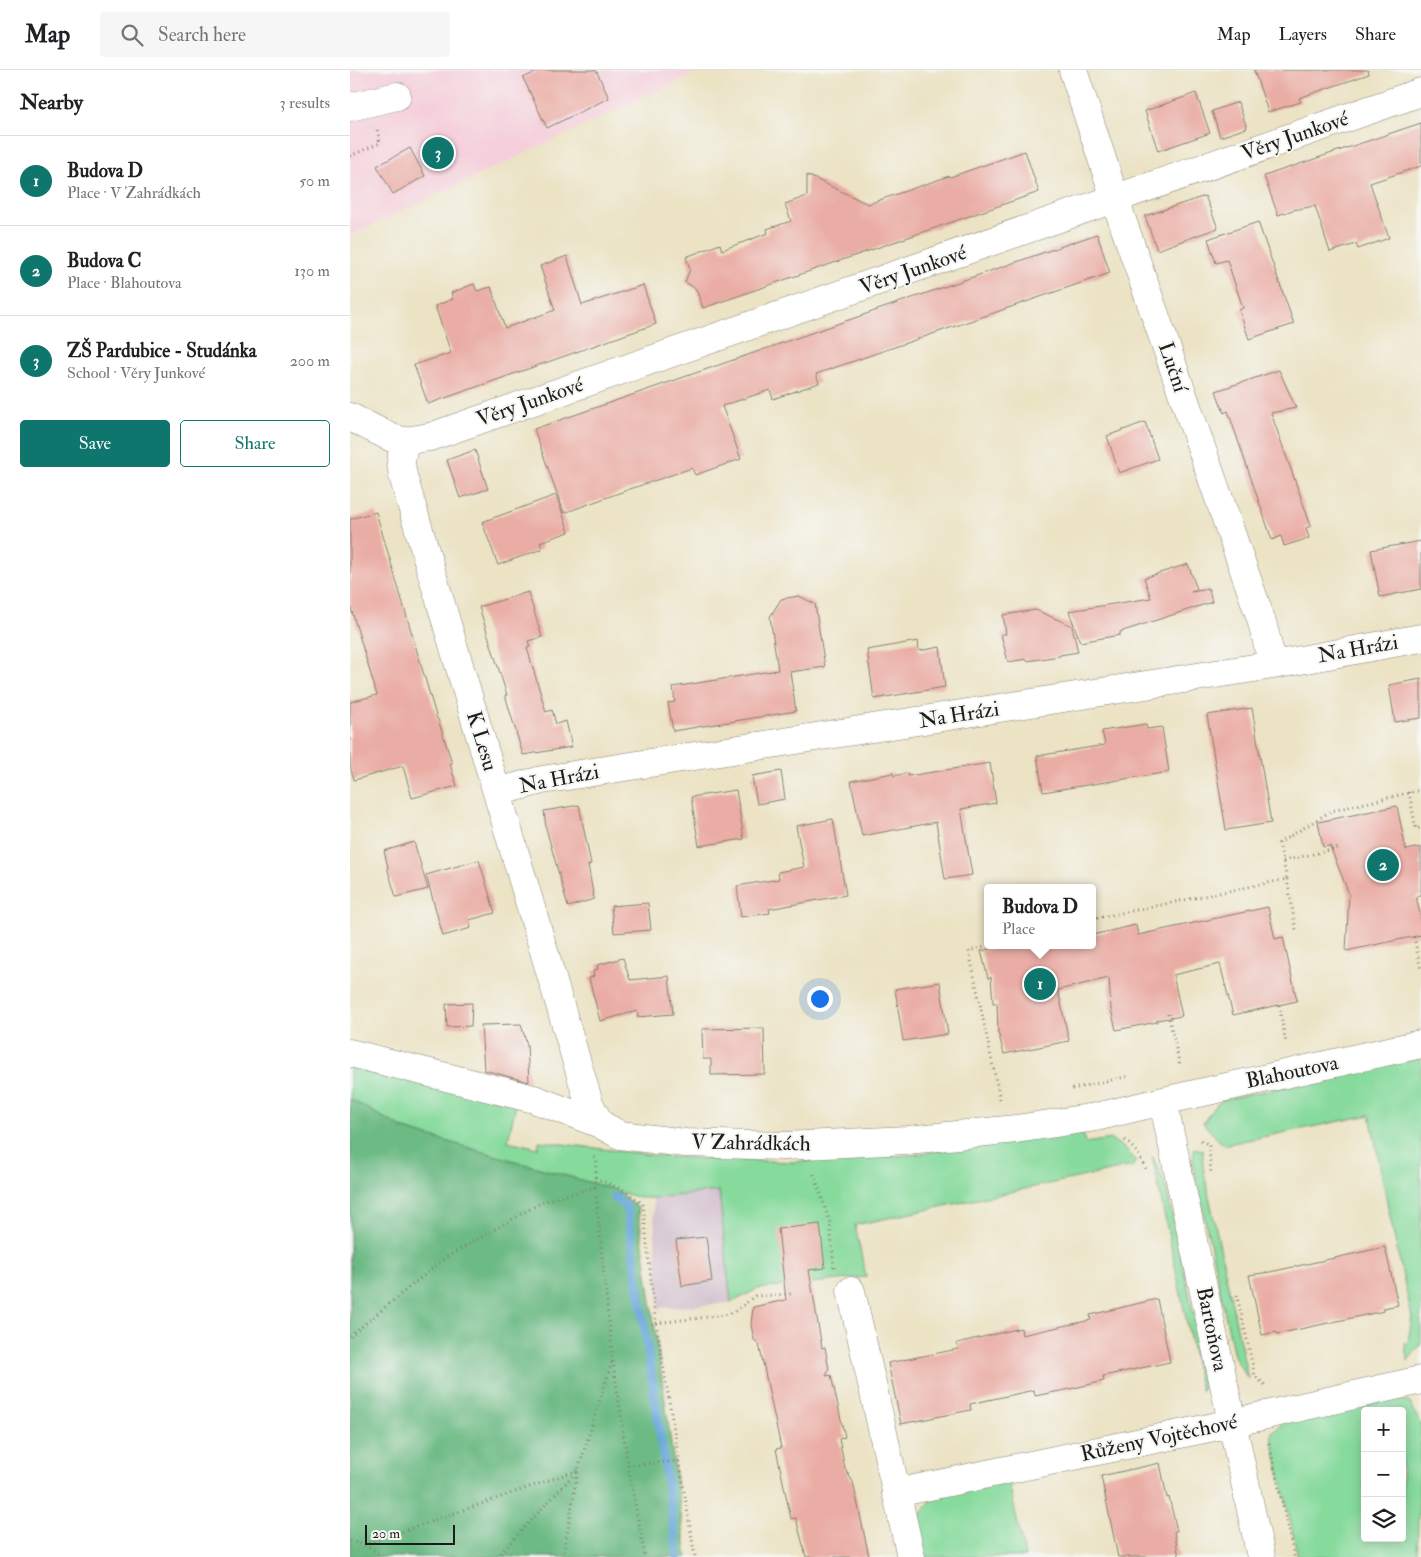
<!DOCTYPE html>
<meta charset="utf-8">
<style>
:root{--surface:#fff;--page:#f6f6f6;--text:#202124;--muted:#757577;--line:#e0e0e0;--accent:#0f766e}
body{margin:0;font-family:"IM FELL Double Pica",serif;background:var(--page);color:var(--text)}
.controls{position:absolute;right:15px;bottom:15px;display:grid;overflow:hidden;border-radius:5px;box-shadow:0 2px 12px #0003}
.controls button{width:45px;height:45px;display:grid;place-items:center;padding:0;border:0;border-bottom:1px solid var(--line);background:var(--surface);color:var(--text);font:25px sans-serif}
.scale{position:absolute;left:15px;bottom:12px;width:90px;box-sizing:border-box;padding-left:5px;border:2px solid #1c1c1c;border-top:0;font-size:14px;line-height:18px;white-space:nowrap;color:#1c1c1c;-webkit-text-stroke:4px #f6f6f2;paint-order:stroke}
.you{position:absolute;left:469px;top:928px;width:18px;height:18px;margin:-12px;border:4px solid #fff;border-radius:50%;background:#1a73e8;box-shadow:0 0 0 8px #1a73e833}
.badge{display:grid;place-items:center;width:32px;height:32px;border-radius:50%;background:var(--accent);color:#fff;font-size:16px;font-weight:700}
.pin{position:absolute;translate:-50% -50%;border:2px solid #fff;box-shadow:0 1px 5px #0006}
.popup{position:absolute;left:634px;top:814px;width:112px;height:65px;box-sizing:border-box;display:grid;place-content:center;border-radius:5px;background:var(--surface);filter:drop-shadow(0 1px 4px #0005);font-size:16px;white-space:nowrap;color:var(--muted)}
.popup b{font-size:19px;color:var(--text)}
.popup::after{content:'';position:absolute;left:50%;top:100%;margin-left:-10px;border:10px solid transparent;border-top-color:var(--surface)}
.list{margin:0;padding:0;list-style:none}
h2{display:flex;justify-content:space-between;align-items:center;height:65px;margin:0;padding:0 20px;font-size:21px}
h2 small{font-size:16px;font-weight:400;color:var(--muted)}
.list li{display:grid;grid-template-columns:32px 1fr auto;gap:15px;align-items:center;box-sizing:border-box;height:90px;padding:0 20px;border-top:1px solid var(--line)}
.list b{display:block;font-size:19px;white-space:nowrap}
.list p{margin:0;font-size:16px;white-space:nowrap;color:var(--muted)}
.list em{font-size:16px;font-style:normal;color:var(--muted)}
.actions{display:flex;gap:10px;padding:15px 20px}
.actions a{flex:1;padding:11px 0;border:1px solid var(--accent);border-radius:5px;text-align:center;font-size:18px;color:var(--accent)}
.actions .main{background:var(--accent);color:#fff}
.icon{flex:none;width:28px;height:28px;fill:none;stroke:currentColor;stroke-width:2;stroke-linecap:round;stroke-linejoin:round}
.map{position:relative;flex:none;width:1071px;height:1487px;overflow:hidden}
header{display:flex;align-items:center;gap:30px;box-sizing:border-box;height:70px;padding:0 25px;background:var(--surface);border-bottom:1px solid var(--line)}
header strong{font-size:24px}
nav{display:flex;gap:28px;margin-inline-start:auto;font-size:18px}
.search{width:350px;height:45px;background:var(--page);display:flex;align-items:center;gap:12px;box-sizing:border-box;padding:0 18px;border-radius:5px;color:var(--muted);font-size:19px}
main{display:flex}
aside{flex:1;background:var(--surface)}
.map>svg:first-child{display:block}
.built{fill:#f5cfdb}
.industrial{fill:#d1bdcc}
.green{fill:#86da9c;stroke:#517b5c;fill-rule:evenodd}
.forest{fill:#6cba84;stroke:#446b50}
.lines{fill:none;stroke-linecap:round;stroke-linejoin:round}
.stream{stroke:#64a6d8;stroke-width:9}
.building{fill:#eaada5}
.minor-casing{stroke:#848070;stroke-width:29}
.path{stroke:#848070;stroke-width:3;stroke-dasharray:1 4;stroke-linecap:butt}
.minor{stroke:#fff;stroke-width:28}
.tree{fill:#8e9a81}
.labels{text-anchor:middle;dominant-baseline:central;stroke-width:4;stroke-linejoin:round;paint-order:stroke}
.street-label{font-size:21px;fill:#1c1c1c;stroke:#f6f6f2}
</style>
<header>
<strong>Map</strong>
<div class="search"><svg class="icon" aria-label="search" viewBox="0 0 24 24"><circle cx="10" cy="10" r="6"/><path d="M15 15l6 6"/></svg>Search here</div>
<nav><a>Map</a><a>Layers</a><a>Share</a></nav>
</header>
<main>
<aside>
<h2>Nearby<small>3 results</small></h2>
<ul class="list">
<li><span class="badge">1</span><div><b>Budova D</b><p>Place · V Zahrádkách</p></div><em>50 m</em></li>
<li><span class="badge">2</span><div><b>Budova C</b><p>Place · Blahoutova</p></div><em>130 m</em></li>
<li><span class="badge">3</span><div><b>ZŠ Pardubice - Studánka</b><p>School · Věry Junkové</p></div><em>200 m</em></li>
</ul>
<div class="actions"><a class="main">Save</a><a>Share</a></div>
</aside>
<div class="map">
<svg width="1071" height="1487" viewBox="0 0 1071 1487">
<rect width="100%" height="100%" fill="#f6f6f2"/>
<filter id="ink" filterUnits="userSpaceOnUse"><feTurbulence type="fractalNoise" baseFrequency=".02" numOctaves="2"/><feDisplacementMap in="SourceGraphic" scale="10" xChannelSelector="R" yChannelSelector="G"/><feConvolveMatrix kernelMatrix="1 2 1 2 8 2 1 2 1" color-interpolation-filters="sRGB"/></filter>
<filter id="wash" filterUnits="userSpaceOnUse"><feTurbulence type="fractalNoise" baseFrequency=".0096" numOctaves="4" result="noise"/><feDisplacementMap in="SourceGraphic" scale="20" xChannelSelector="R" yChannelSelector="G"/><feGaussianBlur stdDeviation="1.12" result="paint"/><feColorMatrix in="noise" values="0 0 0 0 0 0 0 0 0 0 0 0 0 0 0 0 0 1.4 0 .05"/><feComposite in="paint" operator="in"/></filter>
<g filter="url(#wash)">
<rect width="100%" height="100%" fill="#ece3c5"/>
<!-- built -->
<path class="built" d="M 0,0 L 351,0 L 0,166 Z"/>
<!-- industrial -->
<path class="industrial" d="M 370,1121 L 381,1233 L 309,1238 L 303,1128 Z"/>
<!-- green -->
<path class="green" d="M 1071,987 L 1071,1271 L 1070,1276 L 1057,1291 L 1055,1273 L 1058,1272 L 1062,1248 L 1040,1147 L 1020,1045 L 873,1075 L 853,1053 L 864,1037 L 873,1030 Z
M 0,994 L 166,1034 L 158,1071 L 188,1078 L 189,1071 L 317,1087 L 442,1092 L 560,1085 L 732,1059 L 735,1073 L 761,1069 L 775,1079 L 786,1090 L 783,1096 L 505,1155 L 516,1207 L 407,1219 L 381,1233 L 369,1121 L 303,1128 L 290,1128 L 54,1059 L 0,1029 Z
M 844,1078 L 853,1080 L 853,1096 L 855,1107 L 898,1309 L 884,1286 L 843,1094 Z
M 802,1086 L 809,1099 L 816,1118 L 855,1295 L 855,1309 L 851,1321 Z
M 1048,1328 L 1060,1333 L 1071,1355 L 1067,1487 L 948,1487 L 921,1364 L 928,1357 L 935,1352 ZM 1015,1341 L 1052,1341 L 1052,1468 L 1015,1468 Z
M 658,1408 L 675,1487 L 571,1487 C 570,1478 566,1465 567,1456 C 574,1416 627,1414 658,1408 Z"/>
<!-- forest -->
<path class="forest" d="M 0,1029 L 54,1059 L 266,1120 L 288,1138 L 337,1487 L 0,1487 Z"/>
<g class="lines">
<!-- stream -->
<path class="stream" d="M 264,1127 L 277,1138 L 328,1487"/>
</g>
<g id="blocks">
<!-- building -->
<path class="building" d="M 191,0 L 246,0 L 259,28 L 197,58 L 173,8 Z
M 904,0 L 1018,0 L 1019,4 L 949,28 L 951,32 L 918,42 Z
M 846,23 L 860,63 L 808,81 L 795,41 Z
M 888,32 L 897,58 L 870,67 L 862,41 Z
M 1071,53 L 1071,96 L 1020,113 L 1039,168 L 1008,179 L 1006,174 L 980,182 L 965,136 L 943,140 L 928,145 L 914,106 Z
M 60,78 L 75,106 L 43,124 L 27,96 Z
M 675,81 L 689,122 L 353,238 L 346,219 L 335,212 L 340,199 L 336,187 L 370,174 L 372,180 L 418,163 L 417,159 L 441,151 L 435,134 L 457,126 L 457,105 L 518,134 L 599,106 L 600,107 Z
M 855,126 L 868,158 L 807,180 L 795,146 Z
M 908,152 L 944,254 L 899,269 L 889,240 L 893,238 L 877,190 L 866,193 L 858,169 Z
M 747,164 L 760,203 L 466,304 L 469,313 L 423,329 L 420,320 L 372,336 L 391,389 L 345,405 L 342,398 L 280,419 L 214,443 L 184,359 Z
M 217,186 L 232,235 L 293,215 L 306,254 L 78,334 L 64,295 L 101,283 L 85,236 L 103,229 L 101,223 L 124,214 L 127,221 L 141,217 L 155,258 L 205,240 L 190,196 Z
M 929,300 L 946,338 L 921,343 L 961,456 L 956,458 L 959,468 L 934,476 L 931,466 L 922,470 L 878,341 L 874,343 L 866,321 Z
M 795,352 L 808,389 L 769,403 L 757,366 Z
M 125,380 L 138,419 L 110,428 L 97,390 Z
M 206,425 L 219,462 L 190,472 L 192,479 L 148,495 L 132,452 Z
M 26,442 L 87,649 L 88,649 L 102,693 L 100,694 L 107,716 L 62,728 L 53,696 L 4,710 L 0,696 L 0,632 L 27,625 L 0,535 L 0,449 Z
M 1071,471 L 1071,519 L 1030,527 L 1021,480 Z
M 838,494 L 847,519 L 841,522 L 859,519 L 862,532 L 770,562 L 770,565 L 730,572 L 719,541 L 801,528 L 794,508 Z
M 178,522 L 192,567 L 178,571 L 180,577 L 177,578 L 196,642 L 202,640 L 206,654 L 216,651 L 222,677 L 173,685 L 155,625 L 157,625 L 129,537 Z
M 449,526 L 465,534 L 475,597 L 440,602 L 446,641 L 323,661 L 318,633 L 325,632 L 323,617 L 428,600 L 420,547 L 431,529 Z
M 686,540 L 722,556 L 728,582 L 710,585 L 710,586 L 677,591 L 677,589 L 658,592 L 651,564 L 656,564 L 653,545 Z
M 568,571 L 569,581 L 590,577 L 595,617 L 524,629 L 517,580 Z
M 1071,609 L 1071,648 L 1045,652 L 1039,615 Z
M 902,638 L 921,753 L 876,760 L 857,645 Z
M 796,654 L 797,659 L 812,657 L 819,702 L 693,722 L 687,686 L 755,675 L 752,661 Z
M 640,693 L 646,733 L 611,739 L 622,805 L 595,809 L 586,752 L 512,766 L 501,711 L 543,703 L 544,706 L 558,703 L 558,706 Z
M 431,701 L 435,729 L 407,734 L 402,706 Z
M 386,720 L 394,769 L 349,776 L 341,727 Z
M 229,735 L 241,794 L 238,795 L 244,829 L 218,837 L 196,758 L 194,741 Z
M 1047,736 L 1056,780 L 1071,777 L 1071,825 L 1066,826 L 1071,849 L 1071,865 L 996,881 L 999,824 L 980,776 L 973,777 L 968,752 Z
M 483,749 L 496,825 L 419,839 L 420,843 L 391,847 L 387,816 L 429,809 L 428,802 L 454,797 L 446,756 Z
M 64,772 L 78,819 L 46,827 L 37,797 L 38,797 L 34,781 Z
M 129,790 L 145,843 L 119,850 L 121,858 L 93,866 L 76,805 Z
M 298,833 L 301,860 L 264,863 L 261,836 Z
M 918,837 L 925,869 L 933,867 L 947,931 L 883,945 L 870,894 L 823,905 L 832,946 L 807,950 L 807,952 L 766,960 L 761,939 L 759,908 L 708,920 L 719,971 L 654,984 L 648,962 L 647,933 L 643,933 L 641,907 L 638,908 L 631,881 L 658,875 L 742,875 L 742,865 L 786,855 L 788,865 Z
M 273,888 L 280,910 L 319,906 L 323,944 L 288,947 L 287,941 L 250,951 L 239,908 L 244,906 L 243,901 L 248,899 L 247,895 Z
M 590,912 L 598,964 L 553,971 L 545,919 Z
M 122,933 L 121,956 L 97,957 L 96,934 Z
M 171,954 L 177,975 L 179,1012 L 134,1000 L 131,955 Z
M 414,958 L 415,1004 L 361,1005 L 361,989 L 353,989 L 352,959 Z
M 470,1154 L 475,1198 L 459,1200 L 472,1278 L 475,1277 L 479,1300 L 476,1306 L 481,1305 L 495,1367 L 489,1369 L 495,1399 L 503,1412 L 519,1487 L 456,1487 L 446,1448 L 441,1449 L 426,1379 L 431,1378 L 409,1274 L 404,1270 L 401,1255 L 403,1237 L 436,1230 L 428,1159 Z
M 356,1167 L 362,1211 L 332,1216 L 326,1170 Z
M 1035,1177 L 1048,1235 L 1034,1238 L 1034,1241 L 927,1264 L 926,1262 L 912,1265 L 899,1205 L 920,1202 Z
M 807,1229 L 820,1292 L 753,1306 L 754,1311 L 720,1319 L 685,1326 L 684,1320 L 620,1334 L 621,1340 L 551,1354 L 538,1293 L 608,1279 L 607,1273 L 671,1258 L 672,1265 L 741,1250 L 740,1245 Z
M 810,1393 L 817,1428 L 819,1427 L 827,1461 L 824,1461 L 829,1487 L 768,1487 L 751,1406 Z"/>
</g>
</g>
<g filter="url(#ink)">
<use href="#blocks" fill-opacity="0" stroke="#848070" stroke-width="1"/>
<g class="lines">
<defs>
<path id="minor" d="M 723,0 L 770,144 L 912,552 L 923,595
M 0,37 L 47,26
M 0,347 L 42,368 L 54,371 L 80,367 L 1071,22
M 54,371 L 51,393 L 53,406 L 239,1033 L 250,1054
M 147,722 L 192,710 L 923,595 L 1071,568
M 0,983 L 184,1029 L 250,1054 L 270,1065 L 335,1073 L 434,1076 L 558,1070 L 666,1059 L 746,1047 L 813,1031 L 1071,974
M 813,1031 L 911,1487
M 501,1221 L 561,1487
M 546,1423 L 854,1359 L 1071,1310"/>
</defs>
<!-- minor casing -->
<use href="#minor" class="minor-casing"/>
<!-- path -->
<path class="path" d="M 0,86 L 30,73 L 27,59
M 1059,722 L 1066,759 L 1071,758
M 933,791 L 989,778
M 937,809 L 946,860
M 742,849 L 937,809 L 929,773 L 981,741 L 1071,720
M 1064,867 L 1071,900
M 643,875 L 619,881 L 650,1030
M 929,935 L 936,973
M 818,944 L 830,996
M 722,1019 L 779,1006
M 775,1070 L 787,1082 L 796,1099
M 851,1070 L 859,1075 L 861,1104
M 464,1104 L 480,1152 L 484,1198
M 245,1108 L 274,1120 L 293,1134 L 304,1240 L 345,1487
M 245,1117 L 263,1291 L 278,1395 L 295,1487
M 887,1225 L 905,1306 L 915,1315
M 306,1253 L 375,1245 L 386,1241 L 405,1226 L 441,1224
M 0,1266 L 95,1188 L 192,1132 L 245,1117 L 246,1090 L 244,1086
M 919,1373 L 944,1487
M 278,1395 L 329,1391
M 0,1471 L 14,1475 L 35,1487
M 14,1475 L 228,1400
M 147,1487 L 227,1401
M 213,1487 L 228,1400 L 262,1292"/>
<!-- minor -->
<use href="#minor" class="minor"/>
</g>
<!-- trees -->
<circle class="tree" cx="84" cy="82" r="8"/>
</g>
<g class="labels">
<!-- street labels -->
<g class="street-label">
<text transform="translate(945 66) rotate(-19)">Věry Junkové</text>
<text transform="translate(563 200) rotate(-19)">Věry Junkové</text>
<text transform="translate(823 297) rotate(71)">Luční</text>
<text transform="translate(180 332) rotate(-19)">Věry Junkové</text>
<text transform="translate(1008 579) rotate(-10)">Na Hrázi</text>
<text transform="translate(609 645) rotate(-9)">Na Hrázi</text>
<text transform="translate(132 671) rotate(73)">K Lesu</text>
<text transform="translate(209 709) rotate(-11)">Na Hrázi</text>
<text transform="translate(942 1002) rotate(-12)">Blahoutova</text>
<text transform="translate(401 1073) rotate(1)">V Zahrádkách</text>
<text transform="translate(862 1259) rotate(78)">Bartoňova</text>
<text transform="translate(809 1368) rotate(-12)">Růženy Vojtěchové</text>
</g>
</g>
</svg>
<div class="controls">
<button>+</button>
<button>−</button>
<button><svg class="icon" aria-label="layers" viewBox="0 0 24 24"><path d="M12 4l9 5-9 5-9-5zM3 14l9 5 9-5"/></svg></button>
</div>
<div class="scale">20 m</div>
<div class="you"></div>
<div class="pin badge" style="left:690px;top:914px">1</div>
<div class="popup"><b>Budova D</b>Place</div>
<div class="pin badge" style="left:1033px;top:795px">2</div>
<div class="pin badge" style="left:88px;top:83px">3</div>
</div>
</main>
